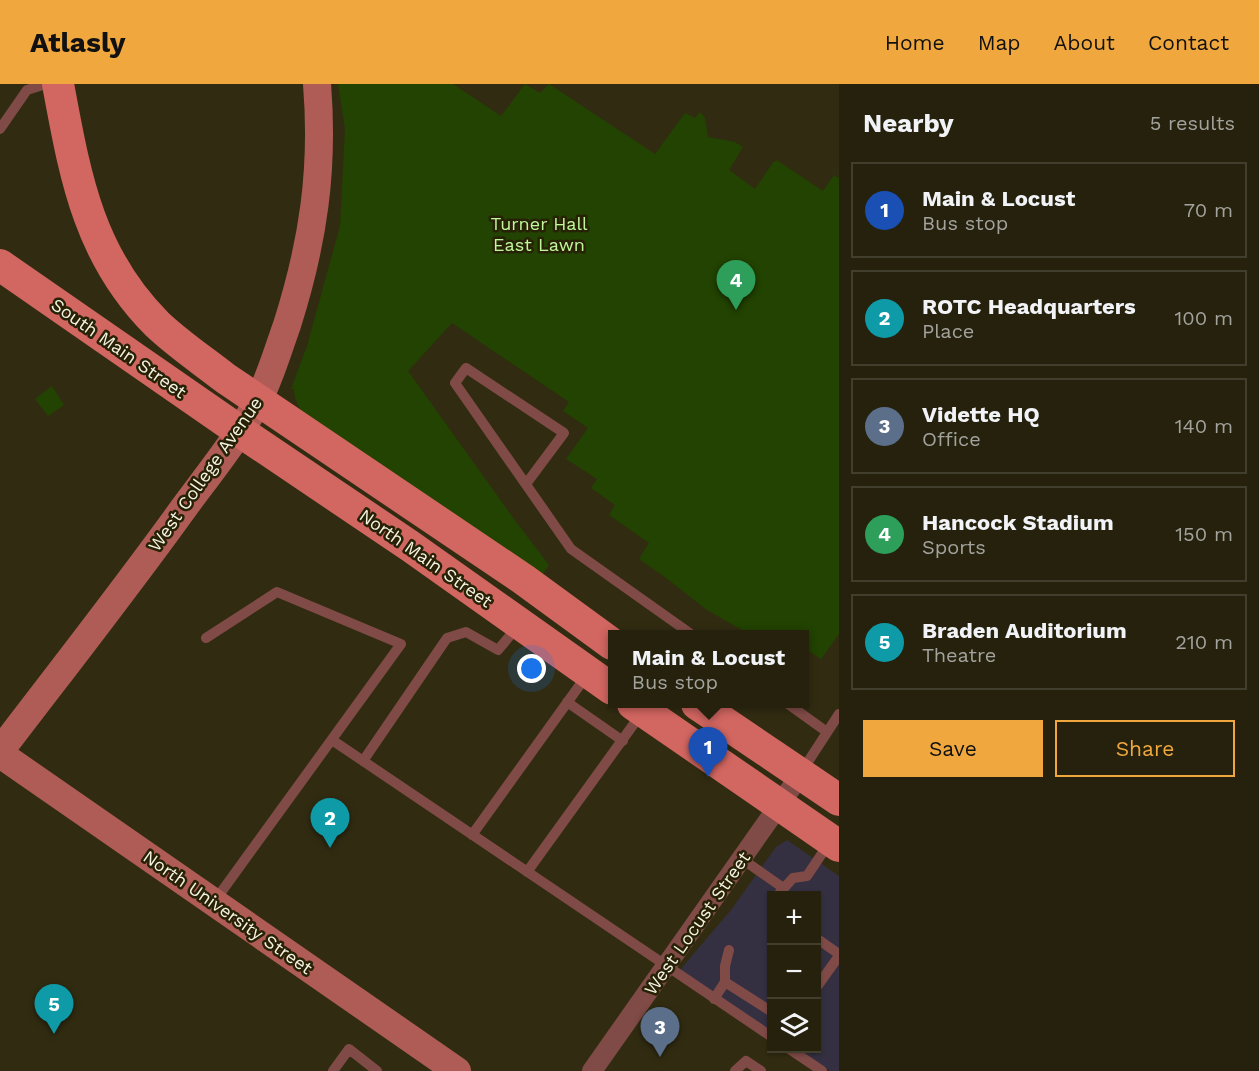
<!DOCTYPE html>
<meta charset="utf-8">
<style>
:root{--surface:#25210d;--page:#312e1b;--text:#f1f3f6;--muted:#a3a39d;--line:#423e2e;--accent:#efa73e}
body{margin:0;font-family:"Work Sans",sans-serif;background:var(--page);color:var(--text)}
.controls{position:absolute;right:18px;bottom:18px;display:grid;overflow:hidden;border-radius:0px;box-shadow:0 2px 4px #0004}
.controls button{width:54px;height:54px;display:grid;place-items:center;padding:0;border:0;border-bottom:2px solid var(--line);background:var(--surface);color:var(--text);font:30px sans-serif}
.you{position:absolute;left:532px;top:585px;width:21px;height:21px;margin:-15px;border:4px solid #fff;border-radius:50%;background:#1a73e8;box-shadow:0 0 0 9px #1a73e833}
.badge{display:grid;place-items:center;width:39px;height:39px;border-radius:50%;background:var(--accent);color:#fff;font-size:20px;font-weight:700}
.pin{position:absolute;translate:-50% -50px;filter:drop-shadow(0 2px 3px #0008)}
.pin::after{content:'';position:absolute;top:32px;width:21px;height:18px;background:inherit;clip-path:polygon(0 0,100% 0,50% 100%)}
.popup{position:absolute;left:608px;top:546px;width:201px;height:78px;box-sizing:border-box;display:grid;place-content:center;border-radius:0px;background:var(--surface);filter:drop-shadow(0 2px 4px #0005);font-size:20px;white-space:nowrap;color:var(--muted)}
.popup b{font-size:22px;color:var(--text)}
.popup::after{content:'';position:absolute;left:50%;top:100%;margin-left:-12px;border:12px solid transparent;border-top-color:var(--surface)}
.list{margin:0;padding:0;list-style:none}
h2{display:flex;justify-content:space-between;align-items:center;height:78px;margin:0;padding:0 24px;font-size:26px}
h2 small{font-size:20px;font-weight:400;color:var(--muted)}
.list li{display:grid;grid-template-columns:39px 1fr auto;gap:18px;align-items:center;box-sizing:border-box;height:96px;margin:0 12px 12px;padding:0 12px;border:2px solid var(--line);border-radius:0px}
.list b{display:block;font-size:22px;white-space:nowrap}
.list p{margin:0;font-size:20px;white-space:nowrap;color:var(--muted)}
.list em{font-size:20px;font-style:normal;color:var(--muted)}
.actions{display:flex;gap:12px;padding:18px 24px}
.actions a{flex:1;padding:14px 0;border:2px solid var(--accent);border-radius:0px;text-align:center;font-size:21px;color:var(--accent)}
.actions .main{background:var(--accent);color:#111}
.icon{flex:none;width:33px;height:33px;fill:none;stroke:currentColor;stroke-width:2;stroke-linecap:round;stroke-linejoin:round}
.map{position:relative;flex:none;width:839px;height:987px;overflow:hidden}
header{display:flex;align-items:center;gap:36px;box-sizing:border-box;height:84px;padding:0 30px;background:var(--accent);color:#111}
header strong{font-size:28px}
nav{display:flex;gap:33px;margin-inline-start:auto;font-size:21px}
main{display:flex}
aside{flex:1;background:var(--surface)}
.map>svg:first-child{display:block}
.commercial{fill:#343041}
.green{fill:#224301}
.lines{fill:none;stroke-linecap:round;stroke-linejoin:round}
.lane{stroke:#804b47;stroke-width:10}
.street{stroke:#804b47;stroke-width:20}
.secondary{stroke:#af5b56;stroke-width:28}
.primary{stroke:#d26661;stroke-width:32}
.labels{text-anchor:middle;dominant-baseline:central;stroke-width:5;stroke-linejoin:round;paint-order:stroke}
.park-label{font-size:18px;fill:#c0f79b;stroke:#272206}
.street-label{font-size:18px;fill:#f6f3e3;stroke:#272206}
</style>
<header>
<strong>Atlasly</strong>
<nav><a>Home</a><a>Map</a><a>About</a><a>Contact</a></nav>
</header>
<main>
<div class="map">
<svg width="839" height="987" viewBox="0 0 839 987">
<rect width="100%" height="100%" fill="#312c11"/>
<!-- commercial -->
<path class="commercial" d="M 787,756 L 839,792 L 839,987 L 830,987 L 796,965 L 816,964 L 816,812 L 772,812 L 771,948 L 679,887 L 731,826 L 776,763 Z"/>
<!-- green -->
<path class="green" d="M 338,0 L 453,0 L 501,32 L 525,0 L 540,9 L 549,0 L 655,70 L 685,29 L 695,34 L 700,28 L 705,34 L 708,53 L 735,58 L 743,63 L 729,86 L 755,105 L 774,77 L 778,77 L 823,107 L 834,91 L 839,94 L 839,550 L 821,575 L 804,564 L 804,550 L 749,550 L 707,526 L 666,494 L 639,475 L 649,459 L 609,431 L 615,421 L 591,404 L 597,395 L 566,375 L 588,344 L 563,327 L 569,318 L 452,239 L 408,287 L 514,435 L 549,481 L 540,494 L 302,330 L 295,314 L 294,305 L 291,305 L 307,262 L 340,142 L 345,45 Z
M 52,302 L 64,321 L 48,332 L 35,315 Z"/>
<g class="lines">
<!-- lane -->
<path class="lane" d="M 0,45 L 27,6 L 46,0
M 526,400 L 564,349 L 466,284 L 455,299 L 571,465 L 691,550
M 206,554 L 277,508 L 401,560 L 214,818
M 567,618 L 623,657
M 788,620 L 827,648
M 332,656 L 772,953
M 363,677 L 447,554 L 466,548 L 498,566 L 518,542
M 802,687 L 839,630
M 472,751 L 587,591
M 742,775 L 782,803
M 527,788 L 641,630
M 777,812 L 793,794 L 807,792 L 829,759
M 772,820 L 772,822
M 816,854 L 839,870
M 725,898 L 725,882 L 729,866
M 816,904 L 839,872
M 714,915 L 725,898 L 772,928
M 788,964 L 822,987
M 333,987 L 349,965 L 377,987
M 735,987 L 746,977 L 761,987"/>
<!-- street -->
<path class="street" d="M 592,987 L 801,690"/>
<!-- secondary -->
<path class="secondary" d="M 0,667 C 61,587 124,507 183,425 C 208,391 238,354 258,317 C 270,294 278,266 287,241 C 313,159 324,86 317,0
M 0,670 L 457,987"/>
<!-- primary -->
<path class="primary" d="M 58,0 C 75,91 88,171 157,240 C 178,260 202,276 225,294 L 523,495 L 612,560
M 0,181 L 238,346 L 410,462 L 612,605
M 633,620 L 839,762
M 697,620 L 839,716"/>
</g>
<g class="labels">
<!-- park labels -->
<g class="park-label">
<text x="539" y="139">Turner Hall<tspan x="539" dy="21">East Lawn</tspan></text>
</g>
<!-- street labels -->
<g class="street-label">
<text transform="translate(119 264) rotate(35)">South Main Street</text>
<text transform="translate(205 390) rotate(-55)">West College Avenue</text>
<text transform="translate(426 474) rotate(35)">North Main Street</text>
<text transform="translate(228 828) rotate(35)">North University Street</text>
<text transform="translate(697 839) rotate(-55)">West Locust Street</text>
</g>
</g>
</svg>
<div class="controls">
<button>+</button>
<button>−</button>
<button><svg class="icon" aria-label="layers" viewBox="0 0 24 24"><path d="M12 4l9 5-9 5-9-5zM3 14l9 5 9-5"/></svg></button>
</div>
<div class="you"></div>
<div class="pin badge" style="left:708px;top:693px;background:#1a4fb4">1</div>
<div class="popup"><b>Main &amp; Locust</b>Bus stop</div>
<div class="pin badge" style="left:330px;top:764px;background:#0f9aa8">2</div>
<div class="pin badge" style="left:660px;top:973px;background:#5c6f8a">3</div>
<div class="pin badge" style="left:736px;top:226px;background:#2e9e5b">4</div>
<div class="pin badge" style="left:54px;top:950px;background:#0f9aa8">5</div>
</div>
<aside>
<h2>Nearby<small>5 results</small></h2>
<ul class="list">
<li><span class="badge" style="background:#1a4fb4">1</span><div><b>Main &amp; Locust</b><p>Bus stop</p></div><em>70 m</em></li>
<li><span class="badge" style="background:#0f9aa8">2</span><div><b>ROTC Headquarters</b><p>Place</p></div><em>100 m</em></li>
<li><span class="badge" style="background:#5c6f8a">3</span><div><b>Vidette HQ</b><p>Office</p></div><em>140 m</em></li>
<li><span class="badge" style="background:#2e9e5b">4</span><div><b>Hancock Stadium</b><p>Sports</p></div><em>150 m</em></li>
<li><span class="badge" style="background:#0f9aa8">5</span><div><b>Braden Auditorium</b><p>Theatre</p></div><em>210 m</em></li>
</ul>
<div class="actions"><a class="main">Save</a><a>Share</a></div>
</aside>
</main>
